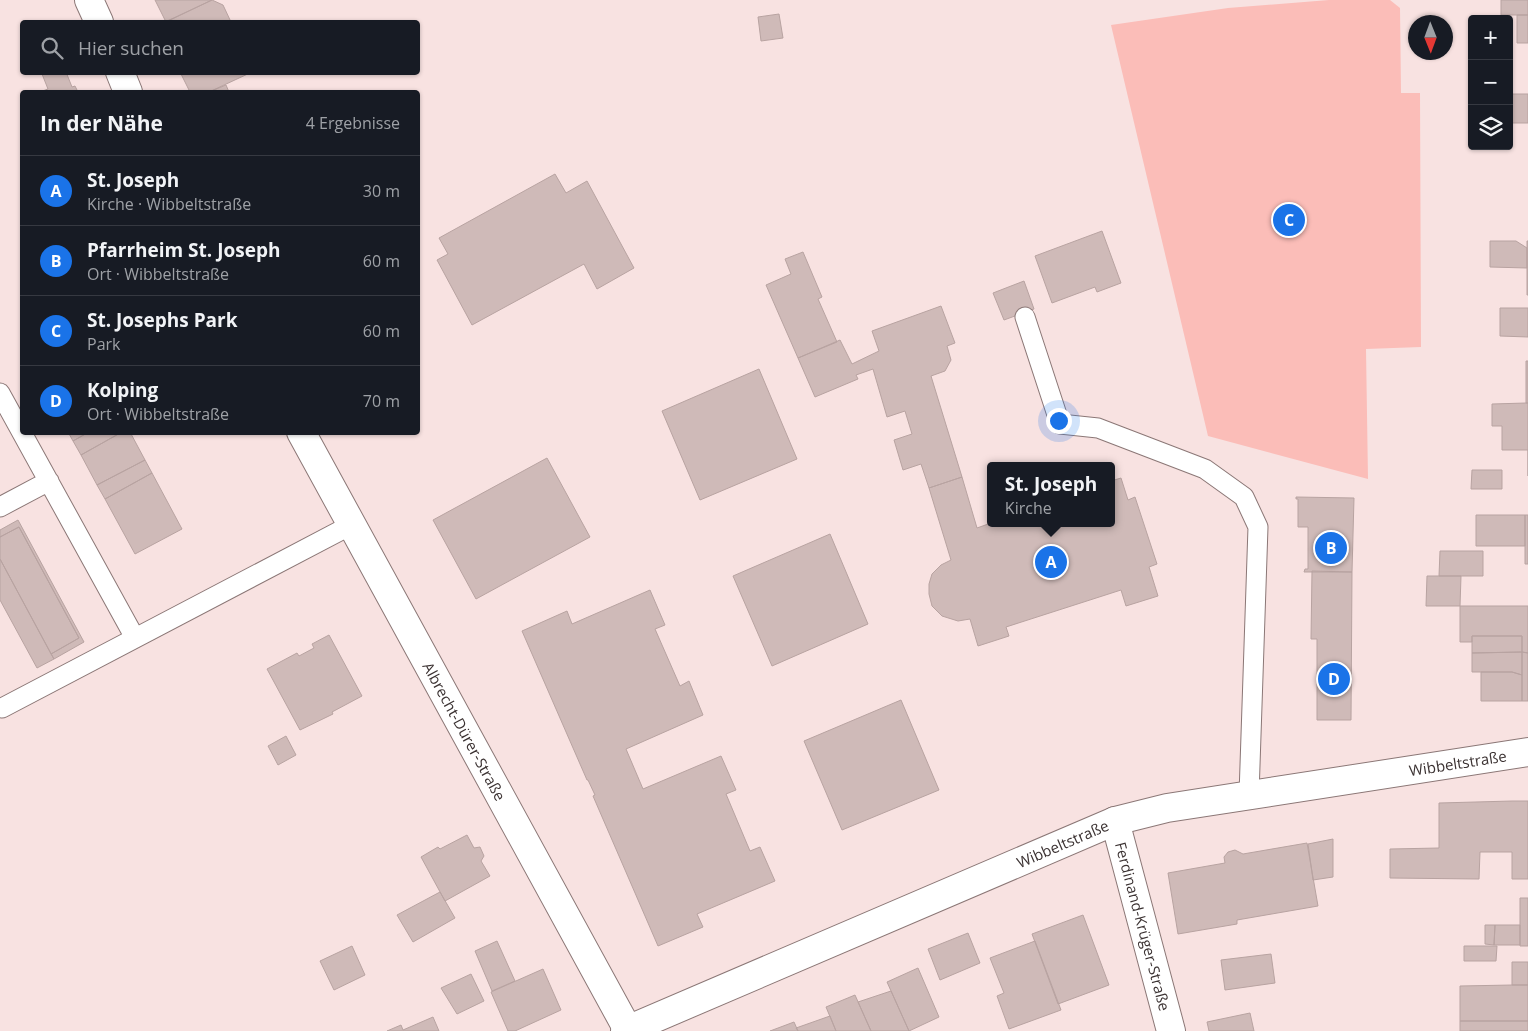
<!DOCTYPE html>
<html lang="de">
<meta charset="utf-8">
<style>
:root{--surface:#171b24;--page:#20242c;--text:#f1f3f6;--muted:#9ea1a6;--line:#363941;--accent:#1a73e8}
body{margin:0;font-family:"Open Sans",sans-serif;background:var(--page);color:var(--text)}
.controls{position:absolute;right:15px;top:15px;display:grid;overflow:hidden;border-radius:5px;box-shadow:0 1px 4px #0004}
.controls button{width:45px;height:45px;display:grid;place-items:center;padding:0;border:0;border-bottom:1px solid var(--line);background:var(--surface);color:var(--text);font:25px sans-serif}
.compass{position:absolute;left:1408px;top:15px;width:45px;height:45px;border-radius:50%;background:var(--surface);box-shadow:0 1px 4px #0004;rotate:179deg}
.you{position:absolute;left:1058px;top:420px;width:18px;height:18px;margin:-12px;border:4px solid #fff;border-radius:50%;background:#1a73e8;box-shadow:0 0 0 8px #1a73e833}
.badge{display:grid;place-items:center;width:32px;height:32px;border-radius:50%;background:var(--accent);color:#fff;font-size:16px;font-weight:700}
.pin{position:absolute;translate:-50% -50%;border:2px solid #fff;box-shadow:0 1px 5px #0006}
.popup{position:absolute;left:987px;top:462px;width:128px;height:65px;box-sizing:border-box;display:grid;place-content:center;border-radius:5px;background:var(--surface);filter:drop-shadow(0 1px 4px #0005);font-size:16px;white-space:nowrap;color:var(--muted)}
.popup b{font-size:19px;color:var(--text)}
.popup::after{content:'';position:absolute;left:50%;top:100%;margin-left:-10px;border:10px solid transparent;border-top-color:var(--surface)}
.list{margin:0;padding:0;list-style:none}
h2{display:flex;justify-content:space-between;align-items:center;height:65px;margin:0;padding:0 20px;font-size:21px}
h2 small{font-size:16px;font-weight:400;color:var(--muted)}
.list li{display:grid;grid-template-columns:32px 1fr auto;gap:15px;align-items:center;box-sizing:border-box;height:70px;padding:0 20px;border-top:1px solid var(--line)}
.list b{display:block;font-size:19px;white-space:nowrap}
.list p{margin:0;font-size:16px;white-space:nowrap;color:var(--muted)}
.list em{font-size:16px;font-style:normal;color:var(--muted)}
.icon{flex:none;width:28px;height:28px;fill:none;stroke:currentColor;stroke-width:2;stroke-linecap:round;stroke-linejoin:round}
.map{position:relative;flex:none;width:1528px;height:1031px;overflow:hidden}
.search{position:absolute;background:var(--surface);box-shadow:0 1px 4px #0004;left:20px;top:20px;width:400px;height:55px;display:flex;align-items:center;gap:12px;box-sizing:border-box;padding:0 18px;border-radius:5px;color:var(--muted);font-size:19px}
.panel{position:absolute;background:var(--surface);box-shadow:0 1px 4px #0004;left:20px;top:90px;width:400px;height:345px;border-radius:5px}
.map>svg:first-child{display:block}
.green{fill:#fbbdb8}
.building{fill:#cfbab8;stroke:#b8a3a1}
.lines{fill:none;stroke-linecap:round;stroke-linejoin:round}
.lane-casing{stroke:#8b7776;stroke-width:21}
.street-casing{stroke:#8b7776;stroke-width:30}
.lane{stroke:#fff;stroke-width:19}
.street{stroke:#fff;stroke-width:28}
.labels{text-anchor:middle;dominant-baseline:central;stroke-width:4;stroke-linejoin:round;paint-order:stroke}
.street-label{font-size:15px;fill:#3b3232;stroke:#fcf3f2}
</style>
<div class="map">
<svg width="1528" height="1031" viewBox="0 0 1528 1031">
<rect width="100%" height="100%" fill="#f8e2e1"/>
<!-- green -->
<path class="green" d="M 1329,0 L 1390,0 L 1400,8 L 1401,93 L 1420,93 L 1421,347 L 1366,349 L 1368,479 L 1208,436 L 1111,25 L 1228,8 Z"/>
<!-- building -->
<path class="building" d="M 155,0 L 212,0 L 166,22 Z
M 212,0 L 223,5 L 231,22 L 165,22 Z
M 1501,0 L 1528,0 L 1528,15 L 1501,15 Z
M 779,14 L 783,38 L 761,41 L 758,17 Z
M 1517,15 L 1528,15 L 1528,43 L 1517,43 Z
M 45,72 L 66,72 L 72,87 L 75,86 L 78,92 L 40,92 L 48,89 L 42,74 Z
M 180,72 L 252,72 L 209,92 L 190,92 Z
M 226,85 L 229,92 L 209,92 Z
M 1509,94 L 1528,94 L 1528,123 L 1509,123 Z
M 555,174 L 566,193 L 587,181 L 634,268 L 597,289 L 584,264 L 472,325 L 437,260 L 448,254 L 439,238 Z
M 1102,231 L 1121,283 L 1097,292 L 1095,287 L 1052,303 L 1035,256 Z
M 1490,241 L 1516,241 L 1527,248 L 1527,268 L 1490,267 Z
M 1527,241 L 1528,241 L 1528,295 L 1527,295 Z
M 803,252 L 822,297 L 818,299 L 837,342 L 798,358 L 766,285 L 791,274 L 785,259 Z
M 1024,281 L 1034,309 L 1004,320 L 993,293 Z
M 941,306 L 955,343 L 947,346 L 951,360 L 945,371 L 931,376 L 962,477 L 929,488 L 921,464 L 903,470 L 894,440 L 912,434 L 905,411 L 887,417 L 873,369 L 856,375 L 858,379 L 815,397 L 798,358 L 840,340 L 852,364 L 879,351 L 872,331 Z
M 1500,308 L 1528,308 L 1528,337 L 1500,336 Z
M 1526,361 L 1528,361 L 1528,403 L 1526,403 Z
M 759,369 L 797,459 L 700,500 L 662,411 Z
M 1526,403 L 1528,403 L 1528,476 L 1528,450 L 1502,450 L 1502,426 L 1492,426 L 1492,404 Z
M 68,432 L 89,432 L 73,441 Z
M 89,432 L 122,432 L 81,455 L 73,441 Z
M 122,432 L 130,432 L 145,460 L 97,485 L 81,455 Z
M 547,458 L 590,537 L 476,599 L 433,520 Z
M 145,460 L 152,473 L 105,499 L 97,485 Z
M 1472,470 L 1502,470 L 1502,489 L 1471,489 Z
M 152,473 L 182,529 L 135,554 L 105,499 Z
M 962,477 L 977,528 L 991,523 L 1111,523 L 1111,481 L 1121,478 L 1128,500 L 1135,497 L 1157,564 L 1149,567 L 1158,596 L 1126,606 L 1121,590 L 1006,627 L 1009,636 L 978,646 L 970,619 L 958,621 L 942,616 L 932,606 L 929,594 L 929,584 L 932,574 L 941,565 L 951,560 L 929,488 Z
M 1296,497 L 1354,498 L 1352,572 L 1304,572 L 1305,569 L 1308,569 L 1308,527 L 1298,527 L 1298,499 L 1296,499 Z
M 1476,515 L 1525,515 L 1525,546 L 1476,546 Z
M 1525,515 L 1528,515 L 1528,564 L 1525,564 Z
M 18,520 L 84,642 L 54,659 L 51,654 L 79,638 L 19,527 L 0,537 L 0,530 Z
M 19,527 L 79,638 L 51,654 L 0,559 L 0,537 Z
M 830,534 L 868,624 L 772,666 L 733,576 Z
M 1440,551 L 1483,551 L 1483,576 L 1439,576 Z
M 0,559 L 54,659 L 37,668 L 0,600 Z
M 1312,571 L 1352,572 L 1351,720 L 1317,720 L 1317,639 L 1311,639 Z
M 1427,576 L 1461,576 L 1460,606 L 1426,606 Z
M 650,590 L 665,625 L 655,629 L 680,686 L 689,681 L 703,715 L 626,749 L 643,789 L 721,756 L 736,790 L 726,794 L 750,851 L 760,847 L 775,881 L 697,914 L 703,927 L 658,946 L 593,796 L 595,795 L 588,780 L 587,780 L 522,631 L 567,611 L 572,624 Z
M 1460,606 L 1528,606 L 1528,653 L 1522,652 L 1522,636 L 1472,636 L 1472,642 L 1460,642 Z
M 329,635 L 362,696 L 332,712 L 333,714 L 300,730 L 267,669 L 297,653 L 299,656 L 314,648 L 312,644 Z
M 1472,636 L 1522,636 L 1522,652 L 1472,653 Z
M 1522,652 L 1528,653 L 1528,701 L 1522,701 Z
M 1522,652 L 1522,675 L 1512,672 L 1472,672 L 1472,653 Z
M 1481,672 L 1512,672 L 1522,675 L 1522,701 L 1481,701 Z
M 901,700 L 939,790 L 842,830 L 804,741 Z
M 286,736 L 296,755 L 278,765 L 268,746 Z
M 1512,801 L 1528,801 L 1528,879 L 1512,879 L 1512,852 L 1480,852 L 1479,879 L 1390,878 L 1390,849 L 1439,848 L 1439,803 Z
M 467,835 L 474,848 L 480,847 L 484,856 L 481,861 L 490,876 L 445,901 L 421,857 L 438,847 L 440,849 Z
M 1333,839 L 1333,877 L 1313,880 L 1308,844 Z
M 1307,843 L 1318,906 L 1237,920 L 1237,924 L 1178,934 L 1168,873 L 1225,863 L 1224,857 L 1228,852 L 1235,850 L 1243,854 Z
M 440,892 L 455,918 L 413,942 L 397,915 Z
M 1520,898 L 1528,898 L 1528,946 L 1520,946 Z
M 1083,915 L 1109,985 L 1058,1004 L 1032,934 Z
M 1485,925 L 1495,925 L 1494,945 L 1485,944 Z
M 1495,925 L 1520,925 L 1520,945 L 1494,945 Z
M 968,933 L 980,963 L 940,980 L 928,949 Z
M 497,941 L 515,981 L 492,991 L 475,951 Z
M 1035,941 L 1061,1010 L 1009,1029 L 997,996 L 1004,993 L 990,958 Z
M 352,946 L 365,975 L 334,990 L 320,961 Z
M 1464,946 L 1497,946 L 1496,961 L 1464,961 Z
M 1271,954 L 1275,983 L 1225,990 L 1221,960 Z
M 1512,962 L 1528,962 L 1528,985 L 1512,985 Z
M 918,968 L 939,1017 L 909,1031 L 887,982 Z
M 543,969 L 561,1010 L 515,1031 L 508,1031 L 491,992 Z
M 471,974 L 484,1001 L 457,1014 L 441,988 Z
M 1512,985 L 1528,985 L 1528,1021 L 1460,1021 L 1460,986 Z
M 891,991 L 909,1031 L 871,1031 L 858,1002 Z
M 855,995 L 871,1031 L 836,1031 L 826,1007 Z
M 1250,1013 L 1254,1031 L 1209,1031 L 1207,1022 Z
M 830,1016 L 836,1031 L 798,1031 L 796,1028 Z
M 433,1017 L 439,1031 L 387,1031 L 401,1025 L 403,1030 Z
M 1460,1021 L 1528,1021 L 1528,1031 L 1460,1031 Z
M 794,1022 L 798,1031 L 770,1031 Z"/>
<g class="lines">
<defs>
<path id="lane" d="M 1025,317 L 1060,424 L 1098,428 L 1205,469 L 1244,497 L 1258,527 L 1249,795
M 0,393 L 135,638
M 0,507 L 49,481
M 2,708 L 351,525"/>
<g id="street">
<path d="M 89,0 L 99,22"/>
<path d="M 120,72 L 128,92"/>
<path id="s1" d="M 301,432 L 628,1030"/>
<path id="s2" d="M 1115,821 L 1171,1031"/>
<path id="s3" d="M 625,1031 L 1115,821 L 1167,808 L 1528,752"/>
</g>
</defs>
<!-- lane casing -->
<use href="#lane" class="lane-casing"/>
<!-- street casing -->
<use href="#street" class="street-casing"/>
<!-- lane -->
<use href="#lane" class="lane"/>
<!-- street -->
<use href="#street" class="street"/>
</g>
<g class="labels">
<!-- street labels -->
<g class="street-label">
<text stroke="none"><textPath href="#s1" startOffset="341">Albrecht-Dürer-Straße</textPath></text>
<text stroke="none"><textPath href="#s3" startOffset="881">Wibbeltstraße</textPath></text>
<text stroke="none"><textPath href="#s3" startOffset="476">Wibbeltstraße</textPath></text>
<text stroke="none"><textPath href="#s2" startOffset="109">Ferdinand-Krüger-Straße</textPath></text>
</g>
</g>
</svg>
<div class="controls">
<button>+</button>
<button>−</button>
<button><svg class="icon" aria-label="layers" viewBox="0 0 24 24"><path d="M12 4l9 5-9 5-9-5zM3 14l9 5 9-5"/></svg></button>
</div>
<svg class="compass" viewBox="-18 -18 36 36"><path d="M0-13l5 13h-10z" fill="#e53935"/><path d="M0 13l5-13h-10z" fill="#9ea1a6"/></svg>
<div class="you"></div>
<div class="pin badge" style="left:1051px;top:562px">A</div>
<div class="popup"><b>St. Joseph</b>Kirche</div>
<div class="pin badge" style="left:1331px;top:548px">B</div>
<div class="pin badge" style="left:1289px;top:220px">C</div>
<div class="pin badge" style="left:1334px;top:679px">D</div>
<div class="search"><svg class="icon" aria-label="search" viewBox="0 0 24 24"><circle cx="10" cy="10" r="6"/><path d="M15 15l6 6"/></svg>Hier suchen</div>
<section class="panel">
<h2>In der Nähe<small>4 Ergebnisse</small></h2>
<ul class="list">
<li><span class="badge">A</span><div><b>St. Joseph</b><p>Kirche · Wibbeltstraße</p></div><em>30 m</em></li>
<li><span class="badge">B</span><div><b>Pfarrheim St. Joseph</b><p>Ort · Wibbeltstraße</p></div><em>60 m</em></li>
<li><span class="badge">C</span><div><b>St. Josephs Park</b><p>Park</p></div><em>60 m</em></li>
<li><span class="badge">D</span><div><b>Kolping</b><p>Ort · Wibbeltstraße</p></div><em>70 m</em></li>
</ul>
</section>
</div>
